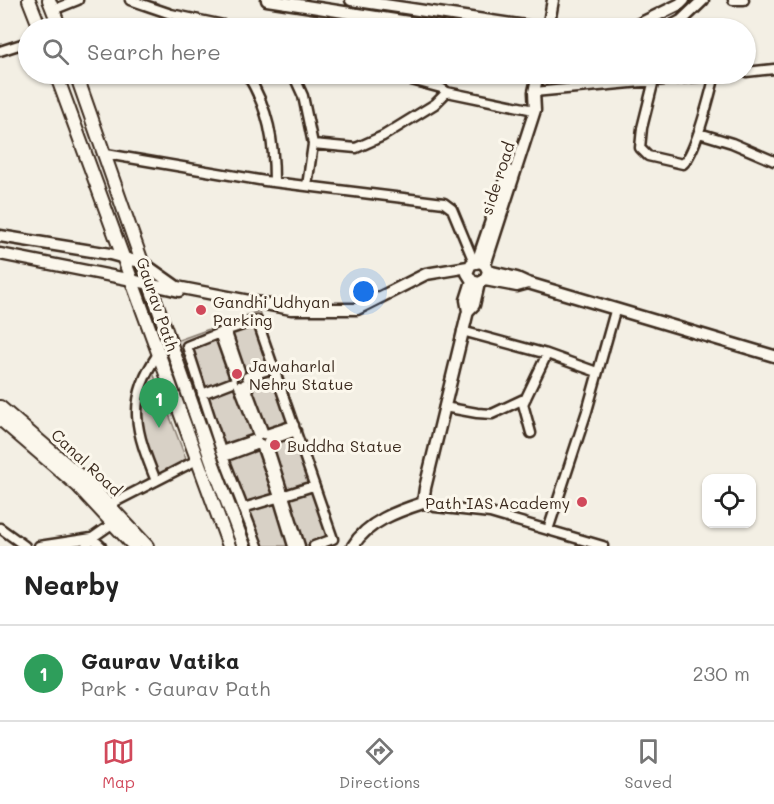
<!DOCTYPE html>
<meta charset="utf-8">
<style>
:root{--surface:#fff;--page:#f6f6f6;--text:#222;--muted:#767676;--line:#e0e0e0;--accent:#d1495b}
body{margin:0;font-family:Mali,sans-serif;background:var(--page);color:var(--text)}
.controls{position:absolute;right:18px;bottom:18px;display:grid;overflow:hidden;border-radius:12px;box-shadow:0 2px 4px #0004}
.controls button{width:54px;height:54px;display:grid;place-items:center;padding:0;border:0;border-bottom:2px solid var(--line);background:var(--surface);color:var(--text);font:30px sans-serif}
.you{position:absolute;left:364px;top:292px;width:21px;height:21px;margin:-15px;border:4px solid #fff;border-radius:50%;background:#1a73e8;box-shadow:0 0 0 9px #1a73e833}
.badge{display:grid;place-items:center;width:39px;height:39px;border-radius:50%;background:var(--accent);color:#fff;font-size:20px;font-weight:700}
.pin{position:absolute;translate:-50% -50px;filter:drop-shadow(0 2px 3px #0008)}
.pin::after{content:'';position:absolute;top:32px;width:21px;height:18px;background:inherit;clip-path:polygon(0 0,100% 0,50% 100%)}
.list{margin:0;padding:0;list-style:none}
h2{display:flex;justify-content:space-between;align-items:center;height:78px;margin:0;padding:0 24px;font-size:26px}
h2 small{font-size:20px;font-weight:400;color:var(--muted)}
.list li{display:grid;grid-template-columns:39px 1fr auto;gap:18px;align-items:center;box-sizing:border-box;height:96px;padding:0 24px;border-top:2px solid var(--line)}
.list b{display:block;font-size:22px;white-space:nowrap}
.list p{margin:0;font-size:20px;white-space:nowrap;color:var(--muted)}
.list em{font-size:20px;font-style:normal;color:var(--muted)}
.icon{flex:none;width:33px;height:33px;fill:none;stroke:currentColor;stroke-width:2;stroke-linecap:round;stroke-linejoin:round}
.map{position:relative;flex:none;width:774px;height:546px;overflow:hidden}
.search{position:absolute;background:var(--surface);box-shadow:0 2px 4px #0004;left:18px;right:18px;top:18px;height:66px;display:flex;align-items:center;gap:15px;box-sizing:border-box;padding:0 21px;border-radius:33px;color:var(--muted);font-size:22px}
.sheet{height:174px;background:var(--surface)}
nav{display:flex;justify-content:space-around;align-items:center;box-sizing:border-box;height:84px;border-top:2px solid var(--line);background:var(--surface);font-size:16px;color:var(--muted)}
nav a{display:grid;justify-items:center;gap:3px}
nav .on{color:var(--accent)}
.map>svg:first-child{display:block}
.green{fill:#d8d1c6;stroke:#8a7e72;stroke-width:1.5}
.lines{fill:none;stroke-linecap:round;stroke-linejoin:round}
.street-casing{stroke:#3b2a1e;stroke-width:13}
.secondary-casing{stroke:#3b2a1e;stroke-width:15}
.primary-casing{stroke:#3b2a1e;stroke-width:16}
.street{stroke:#fbf7ec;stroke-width:8}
.secondary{stroke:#fbf7ec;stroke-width:10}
.primary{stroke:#fbf7ec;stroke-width:12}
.poi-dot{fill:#d1495b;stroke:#fbf7ec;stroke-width:2}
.labels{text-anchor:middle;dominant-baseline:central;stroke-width:6;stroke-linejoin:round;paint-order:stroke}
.street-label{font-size:16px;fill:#3b2a1e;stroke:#fbf7ec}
.poi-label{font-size:16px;fill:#3b2a1e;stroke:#fbf7ec;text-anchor:start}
</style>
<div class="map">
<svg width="774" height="546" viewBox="0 0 774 546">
<rect width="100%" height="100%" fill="#f3efe4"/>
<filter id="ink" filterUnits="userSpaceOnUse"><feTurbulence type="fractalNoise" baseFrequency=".0167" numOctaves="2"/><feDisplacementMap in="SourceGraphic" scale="12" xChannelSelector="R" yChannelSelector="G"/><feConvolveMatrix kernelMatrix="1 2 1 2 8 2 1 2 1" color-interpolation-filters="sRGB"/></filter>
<g filter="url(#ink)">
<!-- green -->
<path class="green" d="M 259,311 L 336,541 L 324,546 L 253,546 L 176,341 Z
M 152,370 L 186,459 L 156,476 C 144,440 135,406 152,370 Z"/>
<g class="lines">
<defs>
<path id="street" d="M 130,0 L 171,14 L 238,28
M 733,0 L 744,0
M 53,10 L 78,0
M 0,51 L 28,42
M 746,72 L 774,69
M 247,74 C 269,110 274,140 274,182
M 293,74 L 303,96 L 313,144 L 307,186
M 389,74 L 441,88 L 447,92 L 529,109
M 654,80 L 642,128 L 640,148 L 648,156 L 683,164 C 696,153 710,94 715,75
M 534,92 L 728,74
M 699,133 L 732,143 L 774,161
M 313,144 L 356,148 L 383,136 L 435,104 L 447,92
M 106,154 L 265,181 L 444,203 L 452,209 L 474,262
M 226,330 L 240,371
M 462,331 L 547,354 L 597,372
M 219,333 L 234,375
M 247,377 L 274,368
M 245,384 L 264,434
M 239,386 L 258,435
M 202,394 L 233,382
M 444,407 L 477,413 L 492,414 L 526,398
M 531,433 L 523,404 L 547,354
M 266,434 L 294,425
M 268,441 L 296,431
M 267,443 L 283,493
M 261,445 L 278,494
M 221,451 L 256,439
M 224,457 L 259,444
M 156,481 C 136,431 125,402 158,354
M 285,495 L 313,486
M 285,499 L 300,546
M 279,500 L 293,546
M 423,503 L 435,507 L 490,513 L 603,546
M 109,507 L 109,505 L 197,460
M 243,508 L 277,498
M 0,528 L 25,546
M 548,530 L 587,411 L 615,311
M 39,546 L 92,538 L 112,524 L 111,520
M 86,546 L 92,538 L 101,546
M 258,546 L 221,451 L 187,346 L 222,332 L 257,320 L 333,539 L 314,546"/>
<path id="secondary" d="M 267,0 L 447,28
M 351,0 L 539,28
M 548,28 L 553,0
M 631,28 L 680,4 L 684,0
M 668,28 L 681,21 L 703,0
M 0,236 L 110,254 L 143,263 L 177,287 L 291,309 L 357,309 L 426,274 L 468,267
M 0,254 L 132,280 L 179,291
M 477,262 L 508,171
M 485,265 L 535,110 L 534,92 L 538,74
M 488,271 L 485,280 L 479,283 L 472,281 L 467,273 L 471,264 L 480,262 L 485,265 L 488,271 L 517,278 L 528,283 L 774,356
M 485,280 L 517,286 L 528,283
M 468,311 L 474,305 L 479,283
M 353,546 C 367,522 398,511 423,503 L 425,488 L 468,311 L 466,300 L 472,281"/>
<path id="primary" d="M 29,0 L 40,28
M 49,0 L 60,28
M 56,74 L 229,546
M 76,74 L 214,467 L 244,546
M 0,407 L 87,482 L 147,546
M 0,419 L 78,486 L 134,546"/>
</defs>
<!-- street casing -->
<use href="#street" class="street-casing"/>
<!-- secondary casing -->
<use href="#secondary" class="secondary-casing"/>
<!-- primary casing -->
<use href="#primary" class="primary-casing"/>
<!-- street -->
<use href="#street" class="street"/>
<!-- secondary -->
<use href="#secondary" class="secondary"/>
<!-- primary -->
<use href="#primary" class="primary"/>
</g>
</g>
<!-- markers -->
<g class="poi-dot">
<circle cx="201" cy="310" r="6"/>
<circle cx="237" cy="374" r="6"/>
<circle cx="275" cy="445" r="6"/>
<circle cx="582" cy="502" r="6"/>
</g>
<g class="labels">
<!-- street labels -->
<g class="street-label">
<text transform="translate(497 178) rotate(-72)">side road</text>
<text transform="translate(158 304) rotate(71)">Gaurav Path</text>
<text transform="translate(87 462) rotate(43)">Canal Road</text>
</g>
<!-- poi labels -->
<g class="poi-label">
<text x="213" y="301">Gandhi Udhyan<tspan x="213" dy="18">Parking</tspan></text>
<text x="249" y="365">Jawaharlal<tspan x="249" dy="18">Nehru Statue</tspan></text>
<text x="287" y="445">Buddha Statue</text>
<text x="570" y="502" text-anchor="end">Path IAS Academy</text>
</g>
</g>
</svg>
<div class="controls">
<button><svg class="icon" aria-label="locate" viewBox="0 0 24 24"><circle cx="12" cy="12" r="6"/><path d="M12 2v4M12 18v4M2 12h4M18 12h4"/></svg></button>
</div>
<div class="you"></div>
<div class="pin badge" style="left:159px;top:428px;background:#2e9e5b">1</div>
<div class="search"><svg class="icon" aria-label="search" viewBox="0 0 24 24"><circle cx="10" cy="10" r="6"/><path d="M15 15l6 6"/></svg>Search here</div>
</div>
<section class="sheet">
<h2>Nearby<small></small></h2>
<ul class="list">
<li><span class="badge" style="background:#2e9e5b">1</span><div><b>Gaurav Vatika</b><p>Park · Gaurav Path</p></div><em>230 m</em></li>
</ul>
</section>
<nav>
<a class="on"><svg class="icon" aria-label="map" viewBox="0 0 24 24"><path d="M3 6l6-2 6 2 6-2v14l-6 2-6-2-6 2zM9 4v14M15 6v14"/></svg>Map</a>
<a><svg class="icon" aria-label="directions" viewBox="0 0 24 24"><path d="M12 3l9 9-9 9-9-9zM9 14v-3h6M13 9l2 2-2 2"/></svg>Directions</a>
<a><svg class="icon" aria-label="saved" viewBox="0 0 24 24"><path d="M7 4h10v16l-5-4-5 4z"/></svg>Saved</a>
</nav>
